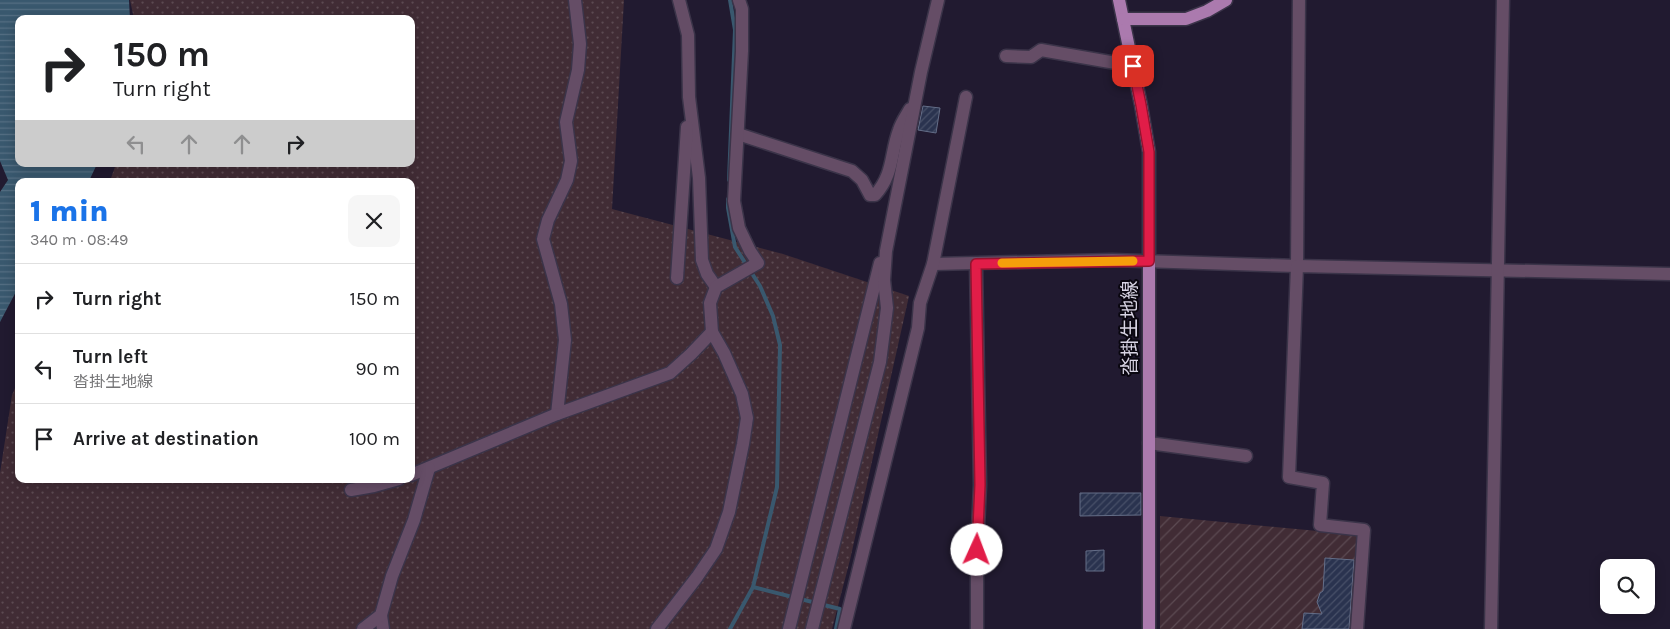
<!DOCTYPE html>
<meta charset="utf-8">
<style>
body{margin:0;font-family:Karla,"Noto Sans JP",sans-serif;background:#f6f6f6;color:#202124;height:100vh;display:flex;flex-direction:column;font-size:19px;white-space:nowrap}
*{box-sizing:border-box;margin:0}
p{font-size:16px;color:#757577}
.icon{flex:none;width:28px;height:28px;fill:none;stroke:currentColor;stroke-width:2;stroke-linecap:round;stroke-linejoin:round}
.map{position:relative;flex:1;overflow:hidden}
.details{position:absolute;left:15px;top:178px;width:400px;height:305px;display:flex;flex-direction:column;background:#fff;border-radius:10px;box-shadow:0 2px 12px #0003}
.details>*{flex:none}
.banner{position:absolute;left:15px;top:15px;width:400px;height:152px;border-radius:10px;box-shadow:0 2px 12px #0003;background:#fff;color:#202124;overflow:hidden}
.buttons{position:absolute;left:1600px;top:559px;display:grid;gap:10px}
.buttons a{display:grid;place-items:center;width:55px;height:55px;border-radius:10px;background:#fff;box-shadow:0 2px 12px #0003;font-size:25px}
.pin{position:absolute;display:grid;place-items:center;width:42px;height:42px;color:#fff;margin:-21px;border-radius:10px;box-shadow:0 2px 8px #0006}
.me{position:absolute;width:55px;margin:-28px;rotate:2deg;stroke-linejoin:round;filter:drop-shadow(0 0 4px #0008)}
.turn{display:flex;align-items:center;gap:18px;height:105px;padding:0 15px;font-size:22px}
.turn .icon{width:65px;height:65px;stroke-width:2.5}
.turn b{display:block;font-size:35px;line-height:42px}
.lanes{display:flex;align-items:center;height:48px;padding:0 15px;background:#0003;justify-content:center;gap:25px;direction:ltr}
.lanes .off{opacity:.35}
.round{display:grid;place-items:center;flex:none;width:52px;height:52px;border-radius:10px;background:#f6f6f6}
.headline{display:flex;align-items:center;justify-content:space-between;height:85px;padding:0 15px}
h1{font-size:30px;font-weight:800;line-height:38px;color:#1a73e8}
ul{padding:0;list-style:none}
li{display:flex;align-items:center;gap:15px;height:70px;padding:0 15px;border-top:1px solid #e0e0e0}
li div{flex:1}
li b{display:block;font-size:19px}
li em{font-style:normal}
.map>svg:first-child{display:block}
</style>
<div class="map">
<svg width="1670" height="629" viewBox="0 0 1670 629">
<defs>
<pattern id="grass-dots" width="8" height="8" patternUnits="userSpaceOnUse" patternTransform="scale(1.25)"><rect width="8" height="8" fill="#412c35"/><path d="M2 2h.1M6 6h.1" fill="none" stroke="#5c4a52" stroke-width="1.8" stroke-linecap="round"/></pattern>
<pattern id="garden-furrows" width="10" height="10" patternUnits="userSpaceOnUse" patternTransform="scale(1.25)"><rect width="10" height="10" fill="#412c35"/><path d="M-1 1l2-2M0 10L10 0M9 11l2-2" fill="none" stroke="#5c4a52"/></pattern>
<pattern id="water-rules" width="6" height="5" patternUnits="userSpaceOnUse" patternTransform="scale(1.25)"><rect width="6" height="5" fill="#39586e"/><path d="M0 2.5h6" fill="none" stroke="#556f83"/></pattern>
<pattern id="building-hatch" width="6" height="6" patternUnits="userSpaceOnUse" patternTransform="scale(1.25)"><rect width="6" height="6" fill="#2a334f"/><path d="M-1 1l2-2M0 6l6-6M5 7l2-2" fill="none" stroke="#485068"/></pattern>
</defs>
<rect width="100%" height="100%" fill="#211a30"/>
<polygon fill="url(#grass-dots)" points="130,0 624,0 612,209 783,254 909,296 850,560 832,629 0,629 0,473 12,395 19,379 19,479 411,479 411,181 110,181 116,164 411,164 411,19 134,19"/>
<polygon fill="url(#garden-furrows)" points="1160,516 1360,535 1353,629 1160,629"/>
<polygon fill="url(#water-rules)" points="0,0 129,0 130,19 19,19 19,164 97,164 89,181 19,181 19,286 0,322 0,192 8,180 0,161"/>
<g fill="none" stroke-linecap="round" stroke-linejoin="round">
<g stroke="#39586e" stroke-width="4">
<polyline points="729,180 735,30 730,0"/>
<polyline points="728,199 728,208 735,247 760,286 773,316 780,345 777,487 753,587 730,629"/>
<polyline points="753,587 840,609 836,629"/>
</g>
</g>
<g fill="url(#building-hatch)" stroke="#646e88">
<polygon points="923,106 940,108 936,133 918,130"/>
<polygon points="1080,493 1141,493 1141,515 1080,516"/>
<polygon points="1104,550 1104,571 1086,571 1086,551"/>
<polygon points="1325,558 1354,560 1349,629 1302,629 1304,613 1322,614 1317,602 1320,593 1323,591"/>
</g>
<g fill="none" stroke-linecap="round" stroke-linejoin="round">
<defs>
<g id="minor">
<polyline points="575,0 580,44 578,70 566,122 571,161 567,180 548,220 543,239 561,304 565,340 557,414 670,373 691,354 712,332"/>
<polyline points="679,0 688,35 689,97 699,178 702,260 707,274 716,287"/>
<polyline points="1006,56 1031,57 1041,50 1133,66"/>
<path d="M738,134L852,171L862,180L870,195H875C894,174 890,154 899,130C901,123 906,116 910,109"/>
<polyline points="933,264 1112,260 1297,266 1299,0"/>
<polyline points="976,264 980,485 977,550 977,629"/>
<polyline points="677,278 687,127"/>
<polyline points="1149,443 1246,456"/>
<polyline points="411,475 557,414"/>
<polyline points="351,490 374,486 399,479"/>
<polyline points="381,615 383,629"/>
<polyline points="363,629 381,615 392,576 414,520 429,468"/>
<polyline points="657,629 697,577 716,549 729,512 743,444 747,418 742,394 724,353 712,332 710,303 716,287 758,263 750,251 739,228 734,201 742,51 742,9 739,0"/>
<polyline points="789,629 880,263"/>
<polyline points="812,629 880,362 887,308 884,280 886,251 921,72 938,0"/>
<polyline points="844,629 918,328 920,303 933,264 966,97"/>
<polyline points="1357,629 1364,530 1320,525 1323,483 1289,477 1297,266 1670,274"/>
<polyline points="1491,629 1503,0"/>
</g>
<g id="major">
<polyline points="1119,0 1141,105 1149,152 1149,629"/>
<polyline points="1123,19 1186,19 1207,11 1226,0"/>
</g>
</defs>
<use href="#minor" stroke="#3b3449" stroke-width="15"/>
<use href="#major" stroke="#3b3449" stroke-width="15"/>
<use href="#minor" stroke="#654d66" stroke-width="12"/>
<use href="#major" stroke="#ab7aae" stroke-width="12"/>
</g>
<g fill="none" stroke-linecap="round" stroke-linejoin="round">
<defs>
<polyline id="route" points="977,550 980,485 976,264 1149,261 1149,152 1141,105 1133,66"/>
</defs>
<use href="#route" stroke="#92132f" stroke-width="12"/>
<use href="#route" stroke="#e11d48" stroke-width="9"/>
<polyline stroke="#f59e0b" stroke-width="9" points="1002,263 1133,261"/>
</g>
<g text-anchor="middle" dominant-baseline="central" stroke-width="4" stroke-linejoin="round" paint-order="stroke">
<g font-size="19" fill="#d9d5e5" stroke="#0a0710">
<text transform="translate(1130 328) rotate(-90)">沓掛生地線</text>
</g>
</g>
</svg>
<div class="buttons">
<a><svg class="icon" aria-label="search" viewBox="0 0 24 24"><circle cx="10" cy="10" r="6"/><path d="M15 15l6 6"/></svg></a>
</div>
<div class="pin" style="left:1133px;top:66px;background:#d93025"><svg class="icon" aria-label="arrive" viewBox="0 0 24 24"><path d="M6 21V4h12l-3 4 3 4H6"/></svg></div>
<svg class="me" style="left:977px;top:550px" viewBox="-20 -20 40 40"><circle r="19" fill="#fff"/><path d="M0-13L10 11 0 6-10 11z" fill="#e11d48"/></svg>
<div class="banner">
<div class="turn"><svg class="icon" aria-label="right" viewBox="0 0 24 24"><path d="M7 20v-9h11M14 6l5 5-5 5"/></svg><div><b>150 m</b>Turn right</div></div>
<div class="lanes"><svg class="icon off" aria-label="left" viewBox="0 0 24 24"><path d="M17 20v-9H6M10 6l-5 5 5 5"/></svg><svg class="icon off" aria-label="ahead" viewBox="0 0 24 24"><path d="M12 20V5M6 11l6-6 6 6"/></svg><svg class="icon off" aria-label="ahead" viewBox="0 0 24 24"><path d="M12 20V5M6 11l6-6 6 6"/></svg><svg class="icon" aria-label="right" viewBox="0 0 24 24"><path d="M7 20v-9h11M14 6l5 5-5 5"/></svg></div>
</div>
<section class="details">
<div class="headline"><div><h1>1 min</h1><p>340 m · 08:49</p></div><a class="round"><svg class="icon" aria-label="close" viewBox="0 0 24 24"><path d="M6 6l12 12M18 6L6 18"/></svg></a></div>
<ul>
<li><svg class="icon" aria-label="right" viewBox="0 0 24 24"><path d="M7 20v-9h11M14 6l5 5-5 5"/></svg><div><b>Turn right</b></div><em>150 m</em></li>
<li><svg class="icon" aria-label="left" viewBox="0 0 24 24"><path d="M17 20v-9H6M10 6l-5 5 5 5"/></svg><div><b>Turn left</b><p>沓掛生地線</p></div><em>90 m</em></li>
<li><svg class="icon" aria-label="arrive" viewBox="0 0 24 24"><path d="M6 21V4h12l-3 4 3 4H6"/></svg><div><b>Arrive at destination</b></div><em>100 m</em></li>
</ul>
</section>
</div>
